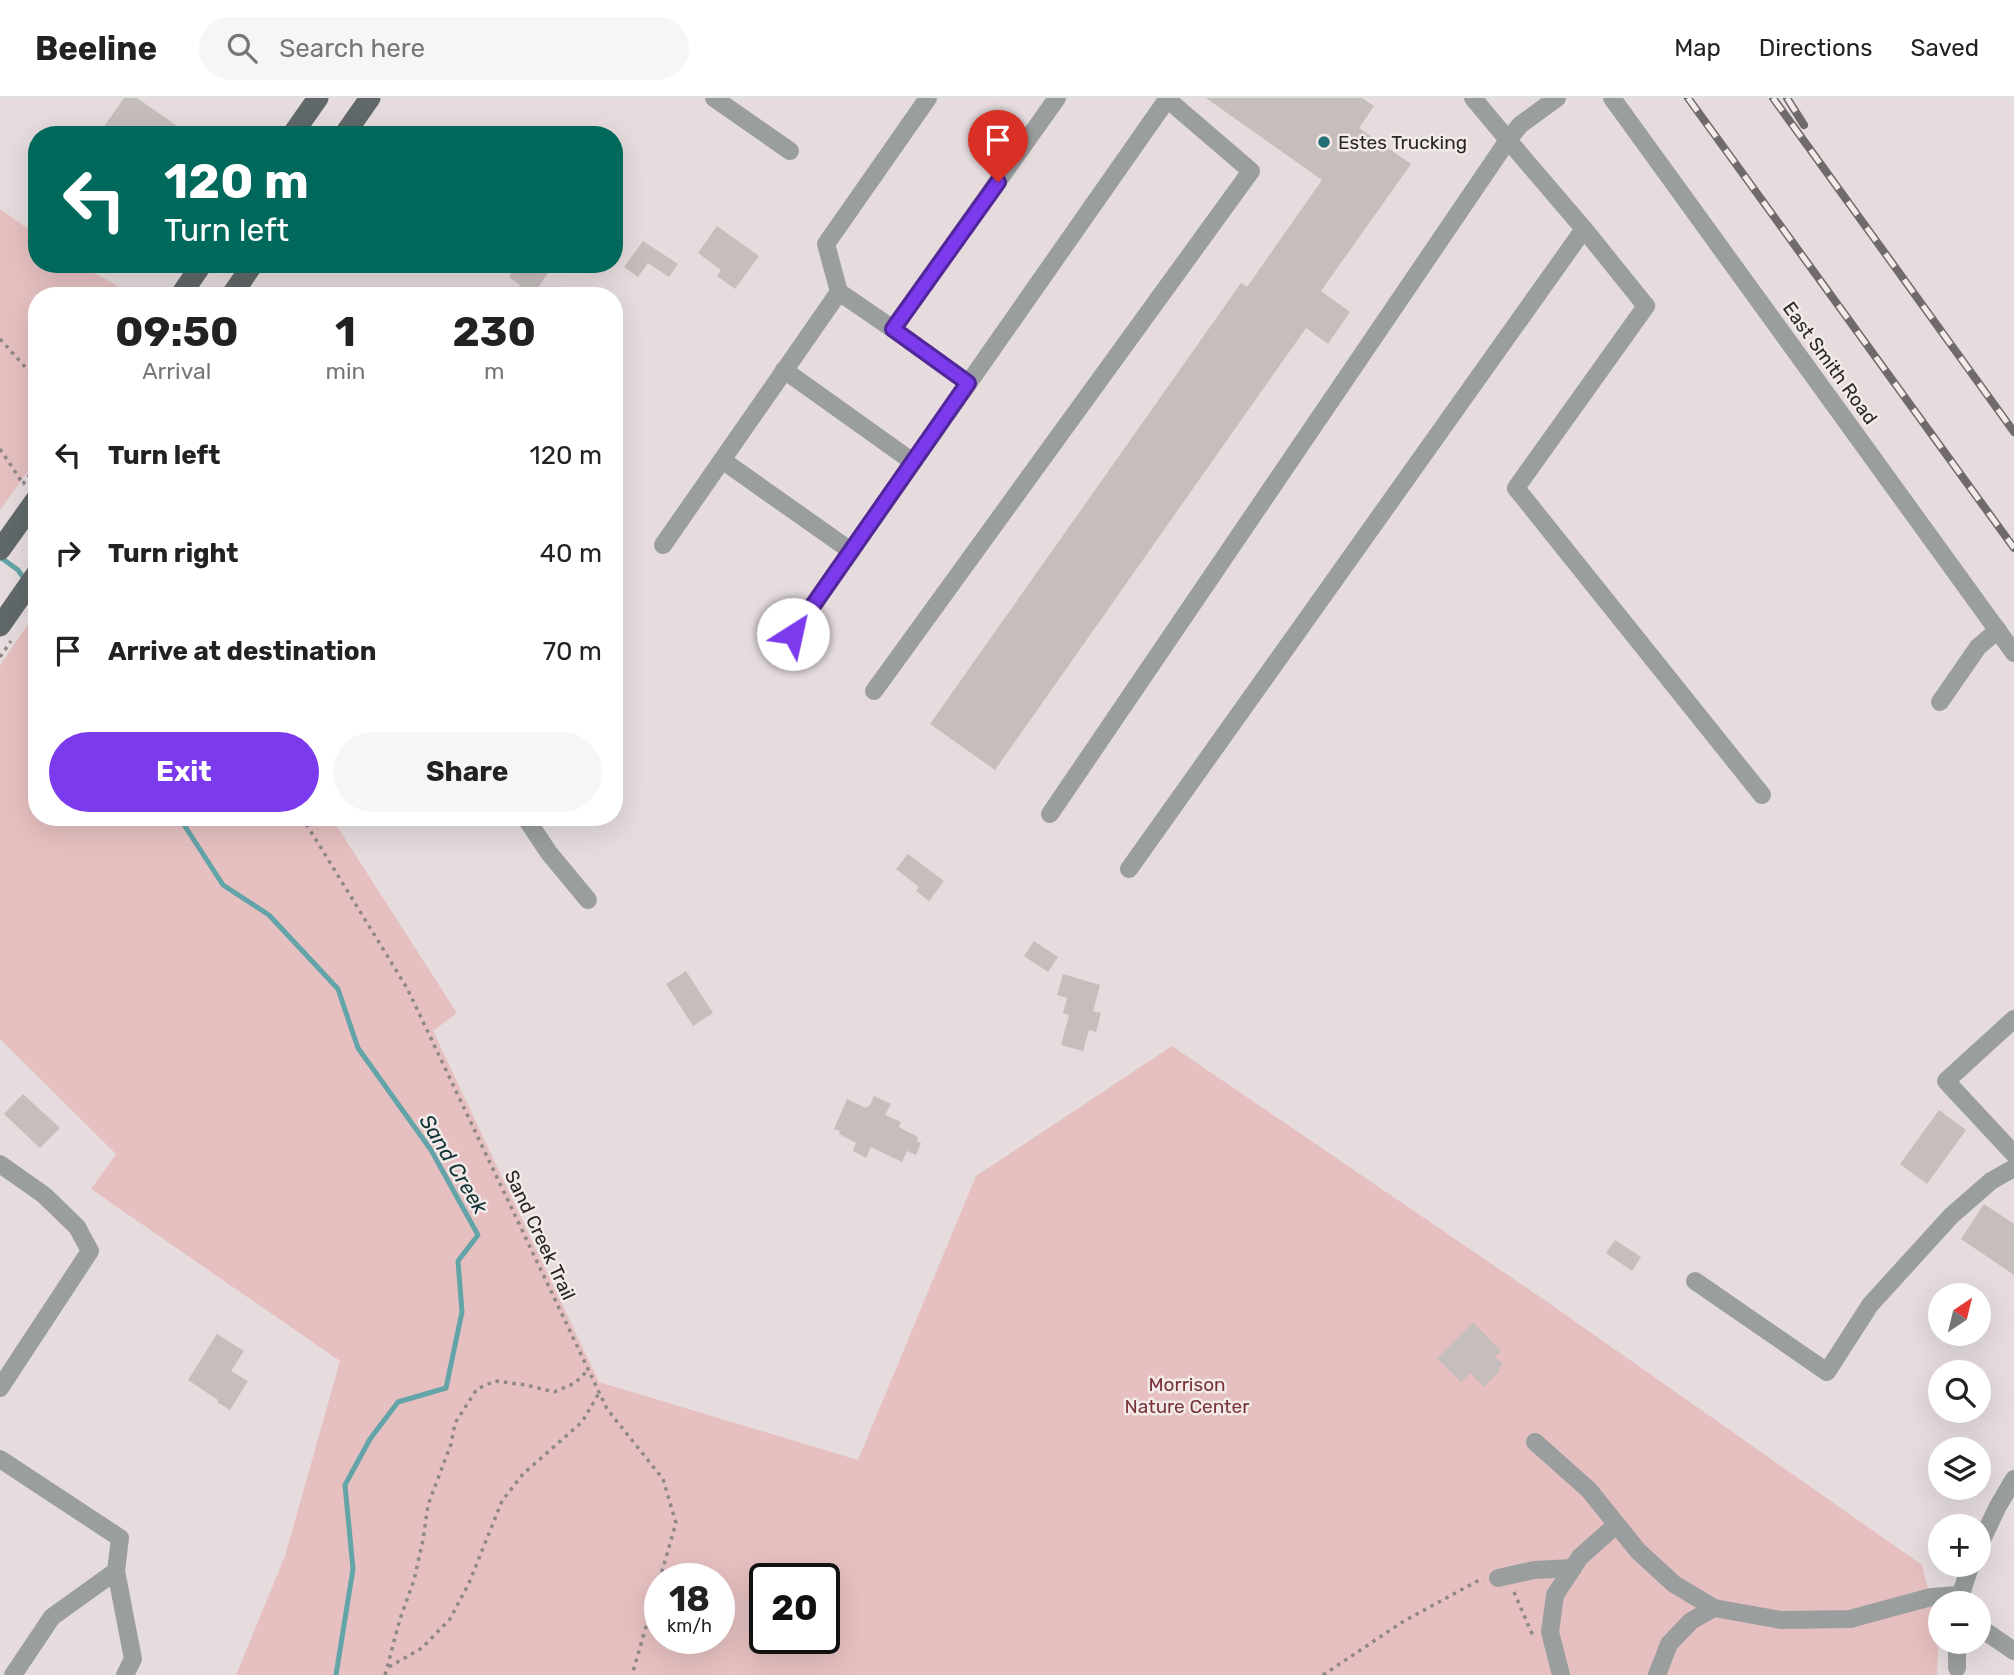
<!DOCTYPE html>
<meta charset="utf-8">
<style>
body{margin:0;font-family:Rubik,sans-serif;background:#f6f6f6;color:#222;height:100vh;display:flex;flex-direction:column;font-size:26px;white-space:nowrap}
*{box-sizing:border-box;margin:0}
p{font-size:23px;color:#767676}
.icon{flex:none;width:38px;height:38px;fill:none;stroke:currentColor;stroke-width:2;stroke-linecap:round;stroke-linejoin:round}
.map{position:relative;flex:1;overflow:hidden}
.drawer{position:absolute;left:28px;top:189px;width:595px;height:539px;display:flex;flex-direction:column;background:#fff;border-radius:28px;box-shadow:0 7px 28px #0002}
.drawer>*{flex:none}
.top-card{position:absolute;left:28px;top:28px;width:595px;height:147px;border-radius:28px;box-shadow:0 7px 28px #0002;background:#00695c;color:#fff;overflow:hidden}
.needle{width:46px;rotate:35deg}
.tools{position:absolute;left:1928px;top:1185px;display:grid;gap:14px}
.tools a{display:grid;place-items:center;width:63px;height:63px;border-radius:50%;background:#fff;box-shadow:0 7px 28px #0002;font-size:35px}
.speed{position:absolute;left:644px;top:1465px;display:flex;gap:14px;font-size:35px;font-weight:700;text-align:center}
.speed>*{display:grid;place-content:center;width:91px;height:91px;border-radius:50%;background:#fff;box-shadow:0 7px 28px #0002;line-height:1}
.speed small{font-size:18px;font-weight:400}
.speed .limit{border:4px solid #111;border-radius:10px;background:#fff;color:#111}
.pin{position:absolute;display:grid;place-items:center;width:60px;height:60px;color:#fff;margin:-72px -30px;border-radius:50% 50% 50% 0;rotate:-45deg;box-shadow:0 0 7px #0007}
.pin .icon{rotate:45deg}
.me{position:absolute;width:77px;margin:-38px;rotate:35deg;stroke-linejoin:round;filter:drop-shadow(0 0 5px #0008)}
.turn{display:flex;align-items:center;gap:24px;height:147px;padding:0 21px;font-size:32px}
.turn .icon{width:91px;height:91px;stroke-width:2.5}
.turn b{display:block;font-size:49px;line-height:60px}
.eta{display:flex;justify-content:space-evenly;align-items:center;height:119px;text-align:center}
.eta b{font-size:42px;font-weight:700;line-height:49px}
.cta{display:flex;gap:14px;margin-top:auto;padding:14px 21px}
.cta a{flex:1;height:80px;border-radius:42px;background:#7c3aed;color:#fff;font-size:28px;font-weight:700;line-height:80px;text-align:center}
.cta a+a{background:#f6f6f6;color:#222}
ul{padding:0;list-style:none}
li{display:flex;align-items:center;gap:21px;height:98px;padding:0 21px}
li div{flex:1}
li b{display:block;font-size:26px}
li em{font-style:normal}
header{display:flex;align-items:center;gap:42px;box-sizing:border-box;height:98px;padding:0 35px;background:#fff;border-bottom:2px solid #e0e0e0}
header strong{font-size:33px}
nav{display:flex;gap:38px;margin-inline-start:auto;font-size:24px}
.search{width:490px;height:63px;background:#f6f6f6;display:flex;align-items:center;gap:18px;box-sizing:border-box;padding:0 24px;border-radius:38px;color:#767676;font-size:26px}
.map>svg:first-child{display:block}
</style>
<header>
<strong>Beeline</strong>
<div class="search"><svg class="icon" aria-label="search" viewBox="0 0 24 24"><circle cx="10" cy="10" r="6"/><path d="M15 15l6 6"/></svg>Search here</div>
<nav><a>Map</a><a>Directions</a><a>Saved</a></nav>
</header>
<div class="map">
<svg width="2014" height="1577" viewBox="0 0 2014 1577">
<rect width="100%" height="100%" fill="#e6dcdd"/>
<g fill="#e6c0c1" fill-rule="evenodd">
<polygon points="0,111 37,137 37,166 78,166 114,186 129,198 37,198 37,360 0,412"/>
<path d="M37,513V719H331L457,915L433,933L599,1284L858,1362L976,1078L1172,948L1543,1201L1922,1467L1939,1535L1937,1577H236L285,1458L340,1263L91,1091L116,1056L0,941V567ZM660,1480H719V1540H660ZM765,1480H824V1540H765Z"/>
</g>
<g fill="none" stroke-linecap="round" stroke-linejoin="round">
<g stroke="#63a4a8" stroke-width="5">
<polyline points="0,459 18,472 26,483"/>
<polyline points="179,719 223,787 269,817 338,891 358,950 431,1052 478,1137 458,1163 462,1214 446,1290 398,1304 370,1341 345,1387 353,1471 336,1577"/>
</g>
</g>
<g fill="#c6bdbd">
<polygon points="124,0 137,0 190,37 98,37"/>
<polygon points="1206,0 1362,0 1374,8 1359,30 1411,66 1321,193 1350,214 1328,246 1306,230 995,672 930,626 1241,185 1247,189 1322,82"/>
<polygon points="717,128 759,158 735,191 717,178 721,172 698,155"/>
<polygon points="643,143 678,166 669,179 648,165 638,179 624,169"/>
<polygon points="518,166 554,166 532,198 527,198 517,191 520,187 509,179"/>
<polygon points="908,756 944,783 929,803 916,793 919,789 896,771"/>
<polygon points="1034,843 1058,859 1048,874 1024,858"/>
<polygon points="686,873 713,915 693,928 666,886"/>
<polygon points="1063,876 1100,887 1093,913 1101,915 1096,934 1089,932 1083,953 1061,947 1069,917 1063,915 1067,900 1057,897"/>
<polygon points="23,996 60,1030 40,1050 4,1016"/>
<polygon points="874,998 891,1006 885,1017 901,1024 899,1029 918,1039 917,1043 921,1045 916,1057 907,1053 902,1064 871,1049 866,1060 853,1053 856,1045 839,1036 840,1033 834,1031 847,1001 866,1010 867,1008 869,1009"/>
<polygon points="1939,1012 1966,1032 1927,1086 1900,1066"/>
<polygon points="1984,1106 2014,1126 2014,1177 1961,1141"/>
<polygon points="1615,1142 1641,1159 1632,1173 1606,1155"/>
<polygon points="1473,1224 1501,1253 1495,1259 1503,1266 1498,1271 1500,1273 1484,1289 1470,1275 1461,1284 1437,1260"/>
<polygon points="217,1236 244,1253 231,1273 248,1283 230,1312 217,1304 218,1302 188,1282"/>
</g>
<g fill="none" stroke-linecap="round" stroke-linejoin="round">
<g stroke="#8f8888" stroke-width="3.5" stroke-dasharray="3.5 5" stroke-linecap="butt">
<polyline points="0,241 37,282"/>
<polyline points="0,351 24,387"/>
<polyline points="0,559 11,543"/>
<polyline points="302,719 407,890 607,1311 663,1381 676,1425 632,1577"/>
<polyline points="1514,1494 1533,1538"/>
<polyline points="389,1569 422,1550 450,1521 469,1485 502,1403 523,1376 582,1324 599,1295"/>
<polyline points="385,1577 400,1521 414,1482 423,1442 428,1407 451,1346 455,1325 477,1291 495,1283 526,1287 554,1294 575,1285 588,1272"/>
<polyline points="1323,1577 1404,1523 1483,1480"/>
</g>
<g stroke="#9a9e9e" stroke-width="18">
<polyline points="714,0 790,53"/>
<polyline points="1473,0 1508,42 1520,27 1557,0"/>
<polyline points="1612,0 2014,555"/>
<polyline points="893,231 839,194 826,146 928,0"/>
<polyline points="784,272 913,364"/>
<polyline points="968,285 893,231 1057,0"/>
<polyline points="722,362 851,453"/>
<polyline points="663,447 839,194"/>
<polyline points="793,536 1168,0"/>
<polyline points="874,593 1251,73 1167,1"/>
<polyline points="1940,604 1978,549 1998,532"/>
<polyline points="1050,716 1508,42 1584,131 1646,208 1516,390 1762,697"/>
<polyline points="525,719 549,755 588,802"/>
<polyline points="1129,771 1584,131"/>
<polyline points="2014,921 1946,983 2014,1056"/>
<polyline points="0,1066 44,1097 77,1129 90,1153 0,1290"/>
<polyline points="1695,1183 1827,1274 1870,1207 1951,1118 1991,1083 2014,1070"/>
<polyline points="1535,1344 1589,1392 1638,1453 1674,1486 1714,1510 1781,1522 1850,1521 1931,1499 1959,1497"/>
<polyline points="0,1361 120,1440 116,1473 52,1519 13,1577"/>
<polyline points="1979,1448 1998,1408 2014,1381"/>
<polyline points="116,1473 133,1561 125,1577"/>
<polyline points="1498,1480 1534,1472 1573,1470"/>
<polyline points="1958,1505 1971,1466"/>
<polyline points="1979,1529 2014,1553"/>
<polyline points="1957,1544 1957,1570"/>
<polyline points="1561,1577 1550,1534 1555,1497 1580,1459 1616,1427"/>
<polyline points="1657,1577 1669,1546 1691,1523 1714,1510"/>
</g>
<g stroke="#616869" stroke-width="21">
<polyline points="292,37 318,0"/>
<polyline points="344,37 370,0"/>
<polyline points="180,198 202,166"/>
<polyline points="231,198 253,166"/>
<polyline points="0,528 37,475"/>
</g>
<defs>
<g id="rail">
<polyline points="1688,0 2014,450"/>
<polyline points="1773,0 2014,334"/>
<polyline points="1787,0 1804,27"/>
</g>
</defs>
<use href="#rail" stroke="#706a6a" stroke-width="8"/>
<use href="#rail" stroke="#f3eaea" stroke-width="5" stroke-dasharray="16" stroke-linecap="butt"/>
<polyline stroke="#8f8888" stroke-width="3.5" stroke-dasharray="3.5 5" stroke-linecap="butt" points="23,386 37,366"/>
<polyline stroke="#616869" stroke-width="21" points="0,452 37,400"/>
</g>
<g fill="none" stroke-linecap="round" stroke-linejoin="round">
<defs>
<polyline id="route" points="793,536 968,285 893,231 998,84"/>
</defs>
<use href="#route" stroke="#51269a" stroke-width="18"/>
<use href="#route" stroke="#7c3aed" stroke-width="12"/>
</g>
<circle fill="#246f74" stroke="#f3eaea" stroke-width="2.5" cx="1324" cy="44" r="7"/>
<g text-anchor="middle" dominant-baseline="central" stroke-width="5" stroke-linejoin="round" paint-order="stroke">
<g font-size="19" fill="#2a2626" stroke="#f3eaea" text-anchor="start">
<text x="1338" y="44">Estes Trucking</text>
</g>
<g font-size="19" fill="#2a2626" stroke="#f3eaea">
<text transform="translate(1830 265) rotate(54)">East Smith Road</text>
<text transform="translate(540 1137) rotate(65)">Sand Creek Trail</text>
</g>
<g font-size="19" fill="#79343a" stroke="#f3eaea">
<text x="1187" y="1286">Morrison<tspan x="1187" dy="22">Nature Center</tspan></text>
</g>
<g font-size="21" font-style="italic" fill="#123335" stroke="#f3eaea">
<text transform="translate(454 1066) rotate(59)">Sand Creek</text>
</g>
</g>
</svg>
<div class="tools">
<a><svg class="needle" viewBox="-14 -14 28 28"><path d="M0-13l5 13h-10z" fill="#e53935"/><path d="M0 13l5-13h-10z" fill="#767676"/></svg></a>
<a><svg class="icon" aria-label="search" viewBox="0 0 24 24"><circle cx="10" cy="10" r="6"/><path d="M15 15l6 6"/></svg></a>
<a><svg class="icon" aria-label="layers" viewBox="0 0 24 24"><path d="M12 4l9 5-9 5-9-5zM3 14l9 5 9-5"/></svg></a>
<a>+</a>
<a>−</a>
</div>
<div class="speed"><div>18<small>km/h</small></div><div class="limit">20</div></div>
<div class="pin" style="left:998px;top:84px;background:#d93025"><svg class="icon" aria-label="arrive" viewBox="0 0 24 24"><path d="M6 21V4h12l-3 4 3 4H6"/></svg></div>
<svg class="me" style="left:793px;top:536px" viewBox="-20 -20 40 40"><circle r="19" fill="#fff"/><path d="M0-13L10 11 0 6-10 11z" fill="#7c3aed"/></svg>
<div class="top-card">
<div class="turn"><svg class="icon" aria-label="left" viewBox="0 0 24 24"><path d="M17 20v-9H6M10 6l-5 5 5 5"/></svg><div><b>120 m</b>Turn left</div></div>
</div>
<section class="drawer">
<div class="eta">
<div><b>09:50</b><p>Arrival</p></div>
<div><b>1</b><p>min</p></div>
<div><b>230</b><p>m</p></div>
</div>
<ul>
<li><svg class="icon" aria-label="left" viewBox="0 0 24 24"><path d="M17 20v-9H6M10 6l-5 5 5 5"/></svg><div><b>Turn left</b></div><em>120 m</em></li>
<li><svg class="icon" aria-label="right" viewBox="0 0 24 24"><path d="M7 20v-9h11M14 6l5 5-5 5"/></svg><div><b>Turn right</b></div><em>40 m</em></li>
<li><svg class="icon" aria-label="arrive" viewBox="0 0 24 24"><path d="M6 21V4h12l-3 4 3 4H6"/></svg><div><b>Arrive at destination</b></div><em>70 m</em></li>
</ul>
<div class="cta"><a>Exit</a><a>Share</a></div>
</section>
</div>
